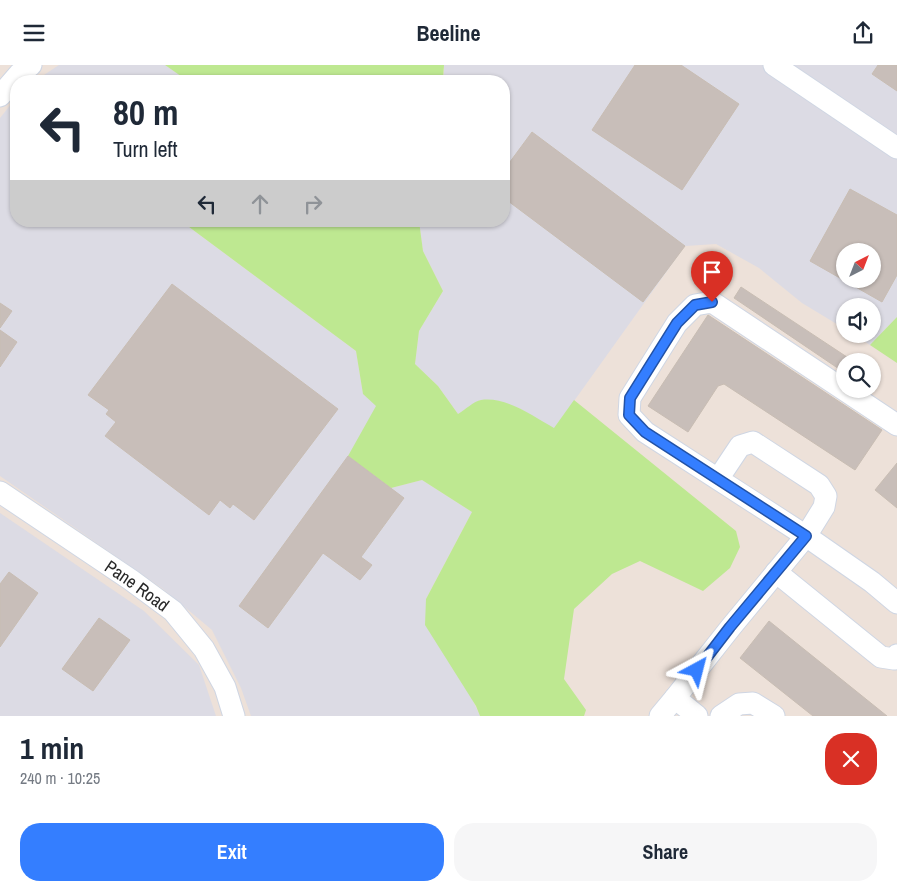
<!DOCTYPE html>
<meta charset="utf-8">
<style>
body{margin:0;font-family:"Archivo Narrow",sans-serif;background:#f6f6f7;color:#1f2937;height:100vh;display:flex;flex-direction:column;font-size:19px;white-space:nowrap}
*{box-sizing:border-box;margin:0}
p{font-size:16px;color:#747a83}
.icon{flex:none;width:28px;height:28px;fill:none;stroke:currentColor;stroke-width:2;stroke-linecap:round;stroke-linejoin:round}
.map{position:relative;height:651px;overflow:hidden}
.side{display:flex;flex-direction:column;background:#fff;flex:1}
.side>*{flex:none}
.banner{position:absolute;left:10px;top:10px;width:500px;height:152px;border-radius:20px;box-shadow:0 1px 4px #0004;background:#fff;color:#1f2937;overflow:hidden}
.needle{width:32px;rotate:42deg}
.controls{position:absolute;left:836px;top:178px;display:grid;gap:10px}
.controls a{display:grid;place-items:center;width:45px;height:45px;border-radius:50%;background:#fff;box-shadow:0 1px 4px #0004;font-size:25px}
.pin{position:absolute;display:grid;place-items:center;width:42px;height:42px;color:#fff;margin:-51px -21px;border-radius:50% 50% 50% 0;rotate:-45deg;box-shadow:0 0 5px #0007}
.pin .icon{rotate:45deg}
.me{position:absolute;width:55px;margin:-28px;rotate:38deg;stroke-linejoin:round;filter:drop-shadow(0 0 4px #0008)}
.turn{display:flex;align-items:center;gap:18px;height:105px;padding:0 20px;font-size:22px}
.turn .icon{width:65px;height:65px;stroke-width:2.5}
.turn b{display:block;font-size:35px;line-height:42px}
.lanes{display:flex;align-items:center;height:48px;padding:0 20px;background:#0003;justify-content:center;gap:25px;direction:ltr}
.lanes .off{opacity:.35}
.round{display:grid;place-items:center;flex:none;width:52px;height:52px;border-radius:20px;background:#f6f6f7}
.headline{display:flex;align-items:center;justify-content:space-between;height:85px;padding:0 20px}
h1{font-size:30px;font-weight:700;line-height:38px}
.button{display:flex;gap:10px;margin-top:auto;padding:10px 20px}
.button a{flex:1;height:58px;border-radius:20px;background:#347eff;color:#fff;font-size:20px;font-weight:700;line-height:58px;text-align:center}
.button a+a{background:#f6f6f7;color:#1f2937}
header{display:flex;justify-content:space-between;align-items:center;height:65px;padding:0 20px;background:#fff;font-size:22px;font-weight:700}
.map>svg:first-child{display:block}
</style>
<header><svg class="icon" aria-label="menu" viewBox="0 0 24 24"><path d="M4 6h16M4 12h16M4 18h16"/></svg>Beeline<svg class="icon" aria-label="share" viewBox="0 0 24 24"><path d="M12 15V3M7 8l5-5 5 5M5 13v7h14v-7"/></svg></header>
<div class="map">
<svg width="897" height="651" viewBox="0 0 897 651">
<rect width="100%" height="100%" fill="#ede1d9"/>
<g fill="#dcdbe4" fill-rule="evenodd">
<polygon points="59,0 165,0 188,16 35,16"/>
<path d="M444,0H897V252L870,280L853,269H872V241H845V264L802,238L759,203L716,179L685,181L554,364L519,343L480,335L458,349L438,321L415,299L419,266L443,226L423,186L419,156H504V16H441L444,10ZM845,186H872V214H845Z"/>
<polygon points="16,33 16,156 181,156 356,286 363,329 377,341 391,423 422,415 472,447 426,534 480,651 251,651 241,623 212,565 162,523 0,411 0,53"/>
<polygon points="0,448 144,546 199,600 216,651 0,651"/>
</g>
<g fill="#bee891">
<polygon points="165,0 444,0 443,14 441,16 188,16"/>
<path d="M181,156H419L423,186L443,226L419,266L415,299L438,321L458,349C465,345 474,336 481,335C506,331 534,352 554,363L574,335L736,466L740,482L730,503L703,526L640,496L612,509L574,544L564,614L586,645L584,651H480L476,641L425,560L426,534L472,447L422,415L391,423L348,391L376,341L363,329L356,286Z"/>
<polygon points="897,252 897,298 870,280"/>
</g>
<g fill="#c8beb9" stroke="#c8bdb3" fill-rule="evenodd">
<polygon points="635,0 681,0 739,39 682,125 592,65"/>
<polygon points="878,0 897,0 897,26 872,9"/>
<polygon points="532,67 685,181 643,237 504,133 504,105"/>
<path d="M850,124L897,150V210L882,237L810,196ZM845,186H872V214H845Z"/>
<polygon points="172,219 338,344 254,455 233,439 230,443 220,435 209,450 105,371 116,357 106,349 109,345 88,330"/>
<polygon points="741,222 853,296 845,296 845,308 734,233"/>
<polygon points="0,238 12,246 0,263"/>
<polygon points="708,250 882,365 855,405 724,319 718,321 688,367 648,341"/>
<polygon points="0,265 17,277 0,302"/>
<polygon points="348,391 404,433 361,492 372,500 360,515 323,488 268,563 239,541"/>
<polygon points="897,398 897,443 875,425"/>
<polygon points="9,507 38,528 0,582 0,519"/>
<polygon points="99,553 130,575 93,626 62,604"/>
<polygon points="769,556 887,651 813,651 740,593"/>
</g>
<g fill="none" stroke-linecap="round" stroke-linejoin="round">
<defs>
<g id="minor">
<polyline points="774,0 897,83"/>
<polyline points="0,31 19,9 31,0"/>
<polyline points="718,414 740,381 753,377 819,420 826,431 824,442 806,471 645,367 629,350 630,333 677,258 695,240 712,237 897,360"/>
<path id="s1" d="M0,427L131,515L173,546L204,584L225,622L234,651"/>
<polyline points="776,507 881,592 894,594 897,590"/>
<polyline points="675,633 731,562 806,471 872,517 897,538"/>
<polyline points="660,651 675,633 697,651"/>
<polyline points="721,651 739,639 753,638 774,651"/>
</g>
</defs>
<use href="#minor" stroke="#cfd6e3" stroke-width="23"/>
<use href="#minor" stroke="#fff" stroke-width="21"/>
</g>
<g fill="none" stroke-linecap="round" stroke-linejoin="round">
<defs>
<polyline id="route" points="697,605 730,562 806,471 645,367 629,350 630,333 677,258 695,240 712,237"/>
</defs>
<use href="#route" stroke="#2252a6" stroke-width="12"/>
<use href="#route" stroke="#347eff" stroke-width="9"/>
</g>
<g text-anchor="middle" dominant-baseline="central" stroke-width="4.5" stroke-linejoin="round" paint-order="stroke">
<g font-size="18" fill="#292929" stroke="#fff">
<text stroke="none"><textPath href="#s1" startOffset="166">Pane Road</textPath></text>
</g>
</g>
</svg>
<div class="controls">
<a><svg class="needle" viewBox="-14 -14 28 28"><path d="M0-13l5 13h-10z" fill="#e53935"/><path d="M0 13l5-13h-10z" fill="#747a83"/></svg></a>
<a><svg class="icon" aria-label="sound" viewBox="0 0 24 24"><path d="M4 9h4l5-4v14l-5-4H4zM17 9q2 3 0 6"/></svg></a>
<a><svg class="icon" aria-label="search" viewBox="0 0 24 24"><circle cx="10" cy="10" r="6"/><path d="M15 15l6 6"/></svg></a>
</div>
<div class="pin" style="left:712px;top:237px;background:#d93025"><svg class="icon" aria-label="arrive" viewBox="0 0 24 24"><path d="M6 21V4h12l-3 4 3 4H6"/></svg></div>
<svg class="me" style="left:697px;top:605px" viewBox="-20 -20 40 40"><path d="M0-17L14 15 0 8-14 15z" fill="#347eff" stroke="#fff" stroke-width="4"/></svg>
<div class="banner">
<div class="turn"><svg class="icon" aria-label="left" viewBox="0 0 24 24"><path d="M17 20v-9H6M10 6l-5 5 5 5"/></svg><div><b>80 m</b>Turn left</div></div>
<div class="lanes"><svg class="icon" aria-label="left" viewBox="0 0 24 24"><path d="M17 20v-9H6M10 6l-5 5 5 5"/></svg><svg class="icon off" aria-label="ahead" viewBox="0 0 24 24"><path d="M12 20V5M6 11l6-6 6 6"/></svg><svg class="icon off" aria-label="right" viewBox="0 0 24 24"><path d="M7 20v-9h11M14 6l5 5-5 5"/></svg></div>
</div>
</div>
<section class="side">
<div class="headline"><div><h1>1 min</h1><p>240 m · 10:25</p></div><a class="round" style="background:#d93025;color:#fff"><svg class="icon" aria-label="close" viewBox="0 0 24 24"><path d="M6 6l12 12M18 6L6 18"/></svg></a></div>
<div class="button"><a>Exit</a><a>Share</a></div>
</section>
